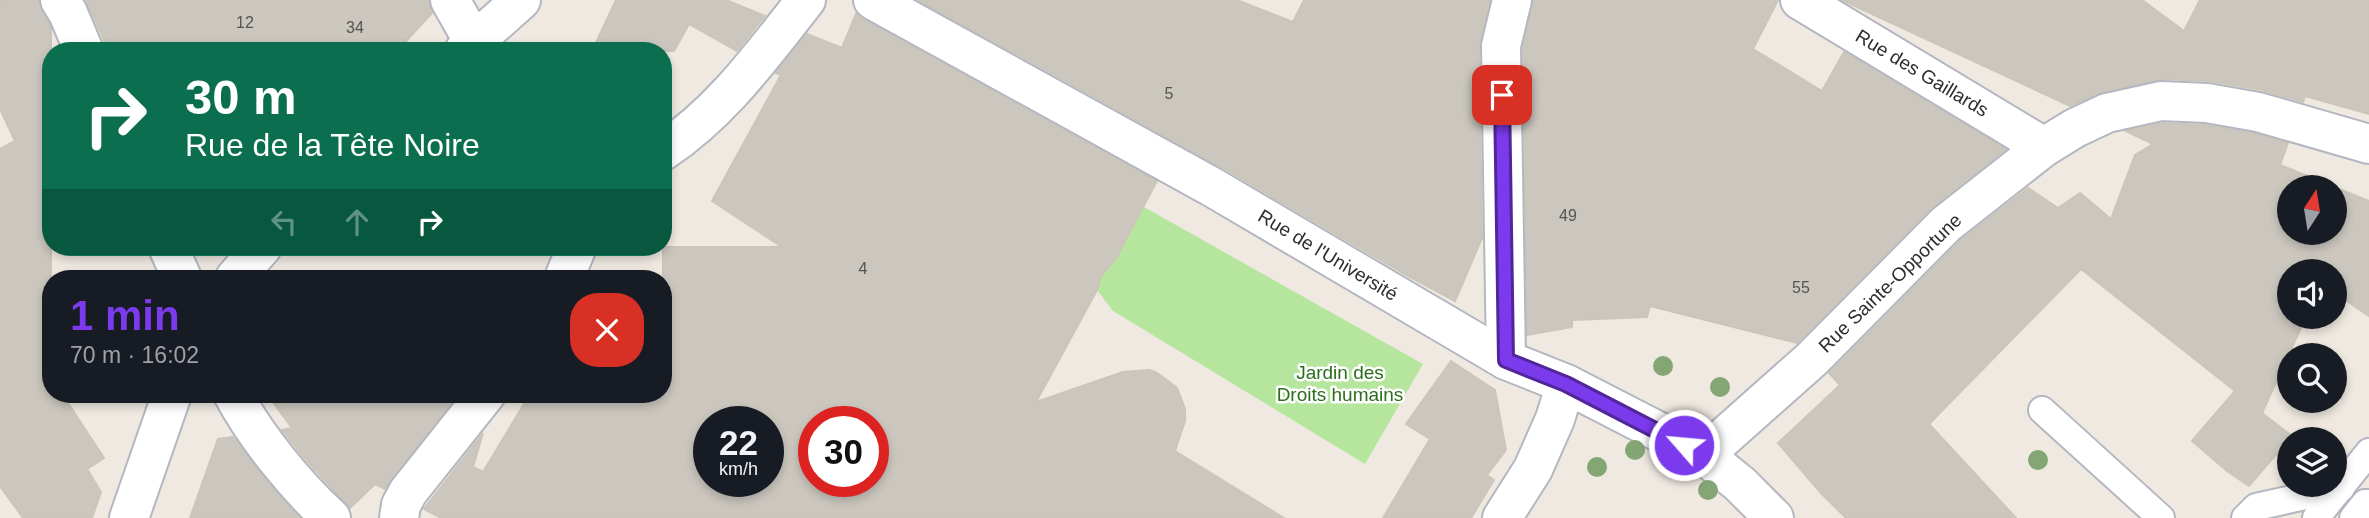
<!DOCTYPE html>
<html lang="fr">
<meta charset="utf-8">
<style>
body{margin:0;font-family:Arial,sans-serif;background:#242831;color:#f1f3f6;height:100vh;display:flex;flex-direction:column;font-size:26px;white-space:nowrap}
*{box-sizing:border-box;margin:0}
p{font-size:23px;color:#9ea1a6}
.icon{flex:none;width:38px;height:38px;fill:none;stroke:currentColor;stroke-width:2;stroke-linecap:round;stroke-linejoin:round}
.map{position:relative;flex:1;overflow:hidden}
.side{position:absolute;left:42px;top:270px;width:630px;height:133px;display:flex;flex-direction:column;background:#171b24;border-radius:28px;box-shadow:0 4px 10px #0003}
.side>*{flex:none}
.guide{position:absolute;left:42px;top:42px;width:630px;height:214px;border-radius:28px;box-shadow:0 4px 10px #0003;background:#0b6e4f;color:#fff;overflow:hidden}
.needle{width:46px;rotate:12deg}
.tools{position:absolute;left:2277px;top:175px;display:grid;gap:14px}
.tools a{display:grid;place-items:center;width:70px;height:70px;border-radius:50%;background:#171b24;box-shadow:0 4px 10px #0003;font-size:35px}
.speed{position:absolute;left:693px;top:406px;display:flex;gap:14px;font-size:35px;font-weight:700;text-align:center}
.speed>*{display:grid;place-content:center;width:91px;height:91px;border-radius:50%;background:#171b24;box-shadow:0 4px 10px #0003;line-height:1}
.speed small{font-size:18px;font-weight:400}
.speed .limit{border:10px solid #d22;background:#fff;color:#111}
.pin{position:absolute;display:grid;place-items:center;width:60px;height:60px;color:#fff;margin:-30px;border-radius:14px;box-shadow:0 4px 10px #0006}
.me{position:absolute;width:77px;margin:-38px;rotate:297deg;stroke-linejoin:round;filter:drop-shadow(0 0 5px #0008)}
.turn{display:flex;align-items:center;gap:24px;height:147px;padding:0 28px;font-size:32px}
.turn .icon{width:91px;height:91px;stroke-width:2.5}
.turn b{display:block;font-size:49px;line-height:60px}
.lanes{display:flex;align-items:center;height:66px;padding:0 28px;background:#0003;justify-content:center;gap:35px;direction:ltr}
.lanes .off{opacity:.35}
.round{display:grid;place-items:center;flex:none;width:74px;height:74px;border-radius:28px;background:#242831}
.head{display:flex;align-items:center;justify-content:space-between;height:119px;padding:0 28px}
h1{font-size:42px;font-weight:800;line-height:52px;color:#7c3aed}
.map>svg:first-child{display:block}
</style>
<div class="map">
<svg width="2369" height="518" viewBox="0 0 2369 518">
<rect width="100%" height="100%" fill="#efe9e1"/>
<polygon fill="#b6e59e" points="1144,207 1423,364 1365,464 1113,311 1097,290 1101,276 1116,258"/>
<g fill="#cbc7bf" stroke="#cbc5ba" stroke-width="2" fill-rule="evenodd">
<polygon points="0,0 38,0 51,28 51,394 62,394 104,458 87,469 101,492 92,518 23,518 0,486 0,149 15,141 0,109"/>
<polygon points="86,0 428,0 432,13 397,51 109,51"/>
<polygon points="616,0 726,0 765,16 737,51 689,24 674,51 592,51"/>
<polygon points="918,0 1237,0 1293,22 1304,0 1490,0 1479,46 1482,238 1455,301 1406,275 1223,168"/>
<polygon points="1533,0 1778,0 1753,49 1822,91 1844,52 2006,149 1930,209 1797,343 1650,306 1647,317 1572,320 1572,327 1527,335 1523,48"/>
<polygon points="1842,0 2142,0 2184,31 2200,0 2369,0 2369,114 2305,96 2303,102 2262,90 2211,81 2162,79 2102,92 2070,106"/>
<path d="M856,14L862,19L1157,181L1116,258L1101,276L1097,290L1036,402L1123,372L1149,370L1157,373L1177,388L1185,409V421L1175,451L1284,518H441L424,509L483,433L473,467L483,472L530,394H663V247H782L712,201L781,75L776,73L807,34L842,48ZM709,422H768V481H709ZM814,422H873V481H814Z"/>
<path d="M2163,123L2205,125L2253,133L2288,143L2280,165L2369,201V316L2334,292V271H2289V317H2306L2262,413L2292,436L2249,486L2227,471L2192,441L2235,391L2081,269L1929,424L2016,518H1846L1820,492L1778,443L1840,385L1829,373L1961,240L2028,188L2058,208L2080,193L2111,219L2135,155L2153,144L2126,131ZM2289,187H2334V233H2289Z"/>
<polygon points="1451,361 1495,390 1506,450 1487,475 1494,480 1471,518 1383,518 1430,439 1406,424"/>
<polygon points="267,394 458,394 385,489 375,484 350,508 307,461 282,430 292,428"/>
<polygon points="233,437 260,473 300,518 190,518 218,439"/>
</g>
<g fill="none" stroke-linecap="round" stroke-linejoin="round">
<defs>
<g id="service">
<polyline points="2042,410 2161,518"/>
<polyline points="2245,518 2256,507 2341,488"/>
<polyline points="2316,518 2369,452"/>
<polyline points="2353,518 2365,503 2369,503"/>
</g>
<g id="pedestrian">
<polyline points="564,278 577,247"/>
<path d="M233,394C256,437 295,485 331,518"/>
<polyline points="399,518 401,505 408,492 486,394"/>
<polyline points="1502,518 1533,469 1555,419 1566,384"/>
</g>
<g id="minor">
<polyline points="60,0 68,13 84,51"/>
<polyline points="450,0 479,51"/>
<polyline points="873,0 1212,187 1506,360 1566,384 1704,455 1740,484 1774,518"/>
<polyline points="1800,0 2044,147"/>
<polyline points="464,51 521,0"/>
<path d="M663,151C722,112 763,54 806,0"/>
<polyline points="168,247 182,278"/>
<polyline points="235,278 262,247"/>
<polyline points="1506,360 1501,46 1512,0"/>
<polyline points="1704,455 1812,359 1946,224 2044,147 2075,128 2107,113 2161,101 2207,103 2258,112 2369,144"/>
<polyline points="129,518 172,394"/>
</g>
</defs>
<use href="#service" stroke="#b4b7c1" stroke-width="30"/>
<use href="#pedestrian" stroke="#b4b7c1" stroke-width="42"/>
<use href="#minor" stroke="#b4b7c1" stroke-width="42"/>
<use href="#service" stroke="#fff" stroke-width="26"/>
<use href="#pedestrian" stroke="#fff" stroke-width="38"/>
<use href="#minor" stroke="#fff" stroke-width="38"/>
</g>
<g fill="#84a574">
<circle cx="1663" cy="366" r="10"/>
<circle cx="1720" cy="387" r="10"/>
<circle cx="1635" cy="450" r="10"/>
<circle cx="2038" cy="460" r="10"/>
<circle cx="1597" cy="467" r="10"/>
<circle cx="1673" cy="467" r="10"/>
<circle cx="1708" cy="490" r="10"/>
</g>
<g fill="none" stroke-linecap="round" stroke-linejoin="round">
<defs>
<polyline id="route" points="1502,95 1506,360 1566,384 1684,445"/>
</defs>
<use href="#route" stroke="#51269a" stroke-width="18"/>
<use href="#route" stroke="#7c3aed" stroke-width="12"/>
</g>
<g text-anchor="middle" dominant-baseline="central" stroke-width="5" stroke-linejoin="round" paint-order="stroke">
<g font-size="16" fill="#555452">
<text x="245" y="22">12</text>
<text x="355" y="27">34</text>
<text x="1169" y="93">5</text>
<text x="1568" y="215">49</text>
<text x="863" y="268">4</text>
<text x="1801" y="287">55</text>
</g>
<g font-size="19" fill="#2e2e2e" stroke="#fff">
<text transform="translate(1922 73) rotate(31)">Rue des Gaillards</text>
<text transform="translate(1328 255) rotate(31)">Rue de l'Université</text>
<text transform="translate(1890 283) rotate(-44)">Rue Sainte-Opportune</text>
</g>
<g font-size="19" fill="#2c6e1b" stroke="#fff">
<text x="1340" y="372">Jardin des<tspan x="1340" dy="22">Droits humains</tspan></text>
</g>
</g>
</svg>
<div class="tools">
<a><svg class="needle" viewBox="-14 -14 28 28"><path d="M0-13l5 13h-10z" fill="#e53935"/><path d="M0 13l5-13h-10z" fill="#9ea1a6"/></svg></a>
<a><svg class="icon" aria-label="sound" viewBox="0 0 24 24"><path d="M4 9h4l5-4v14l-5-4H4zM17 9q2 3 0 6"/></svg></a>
<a><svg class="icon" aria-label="search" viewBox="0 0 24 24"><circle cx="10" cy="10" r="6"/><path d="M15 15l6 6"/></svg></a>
<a><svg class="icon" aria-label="layers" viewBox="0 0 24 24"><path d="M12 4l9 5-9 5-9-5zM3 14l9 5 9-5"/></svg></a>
</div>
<div class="speed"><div>22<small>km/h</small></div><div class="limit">30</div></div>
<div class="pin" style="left:1502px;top:95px;background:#d93025"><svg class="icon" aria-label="arrive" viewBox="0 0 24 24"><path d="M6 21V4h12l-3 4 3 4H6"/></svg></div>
<svg class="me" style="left:1684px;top:445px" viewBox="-20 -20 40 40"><circle r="17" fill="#7c3aed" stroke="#fff" stroke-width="3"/><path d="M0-11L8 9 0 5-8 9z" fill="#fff"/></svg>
<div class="guide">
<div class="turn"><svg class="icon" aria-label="right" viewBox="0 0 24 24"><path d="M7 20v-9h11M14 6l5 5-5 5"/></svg><div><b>30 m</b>Rue de la Tête Noire</div></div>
<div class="lanes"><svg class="icon off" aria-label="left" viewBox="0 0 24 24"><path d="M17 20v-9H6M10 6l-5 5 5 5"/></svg><svg class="icon off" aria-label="ahead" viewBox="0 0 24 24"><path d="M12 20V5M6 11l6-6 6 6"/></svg><svg class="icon" aria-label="right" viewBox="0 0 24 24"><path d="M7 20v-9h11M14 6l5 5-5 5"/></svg></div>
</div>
<section class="side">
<div class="head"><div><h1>1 min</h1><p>70 m · 16:02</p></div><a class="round" style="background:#d93025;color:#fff"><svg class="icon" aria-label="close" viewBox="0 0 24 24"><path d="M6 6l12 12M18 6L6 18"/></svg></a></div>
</section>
</div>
